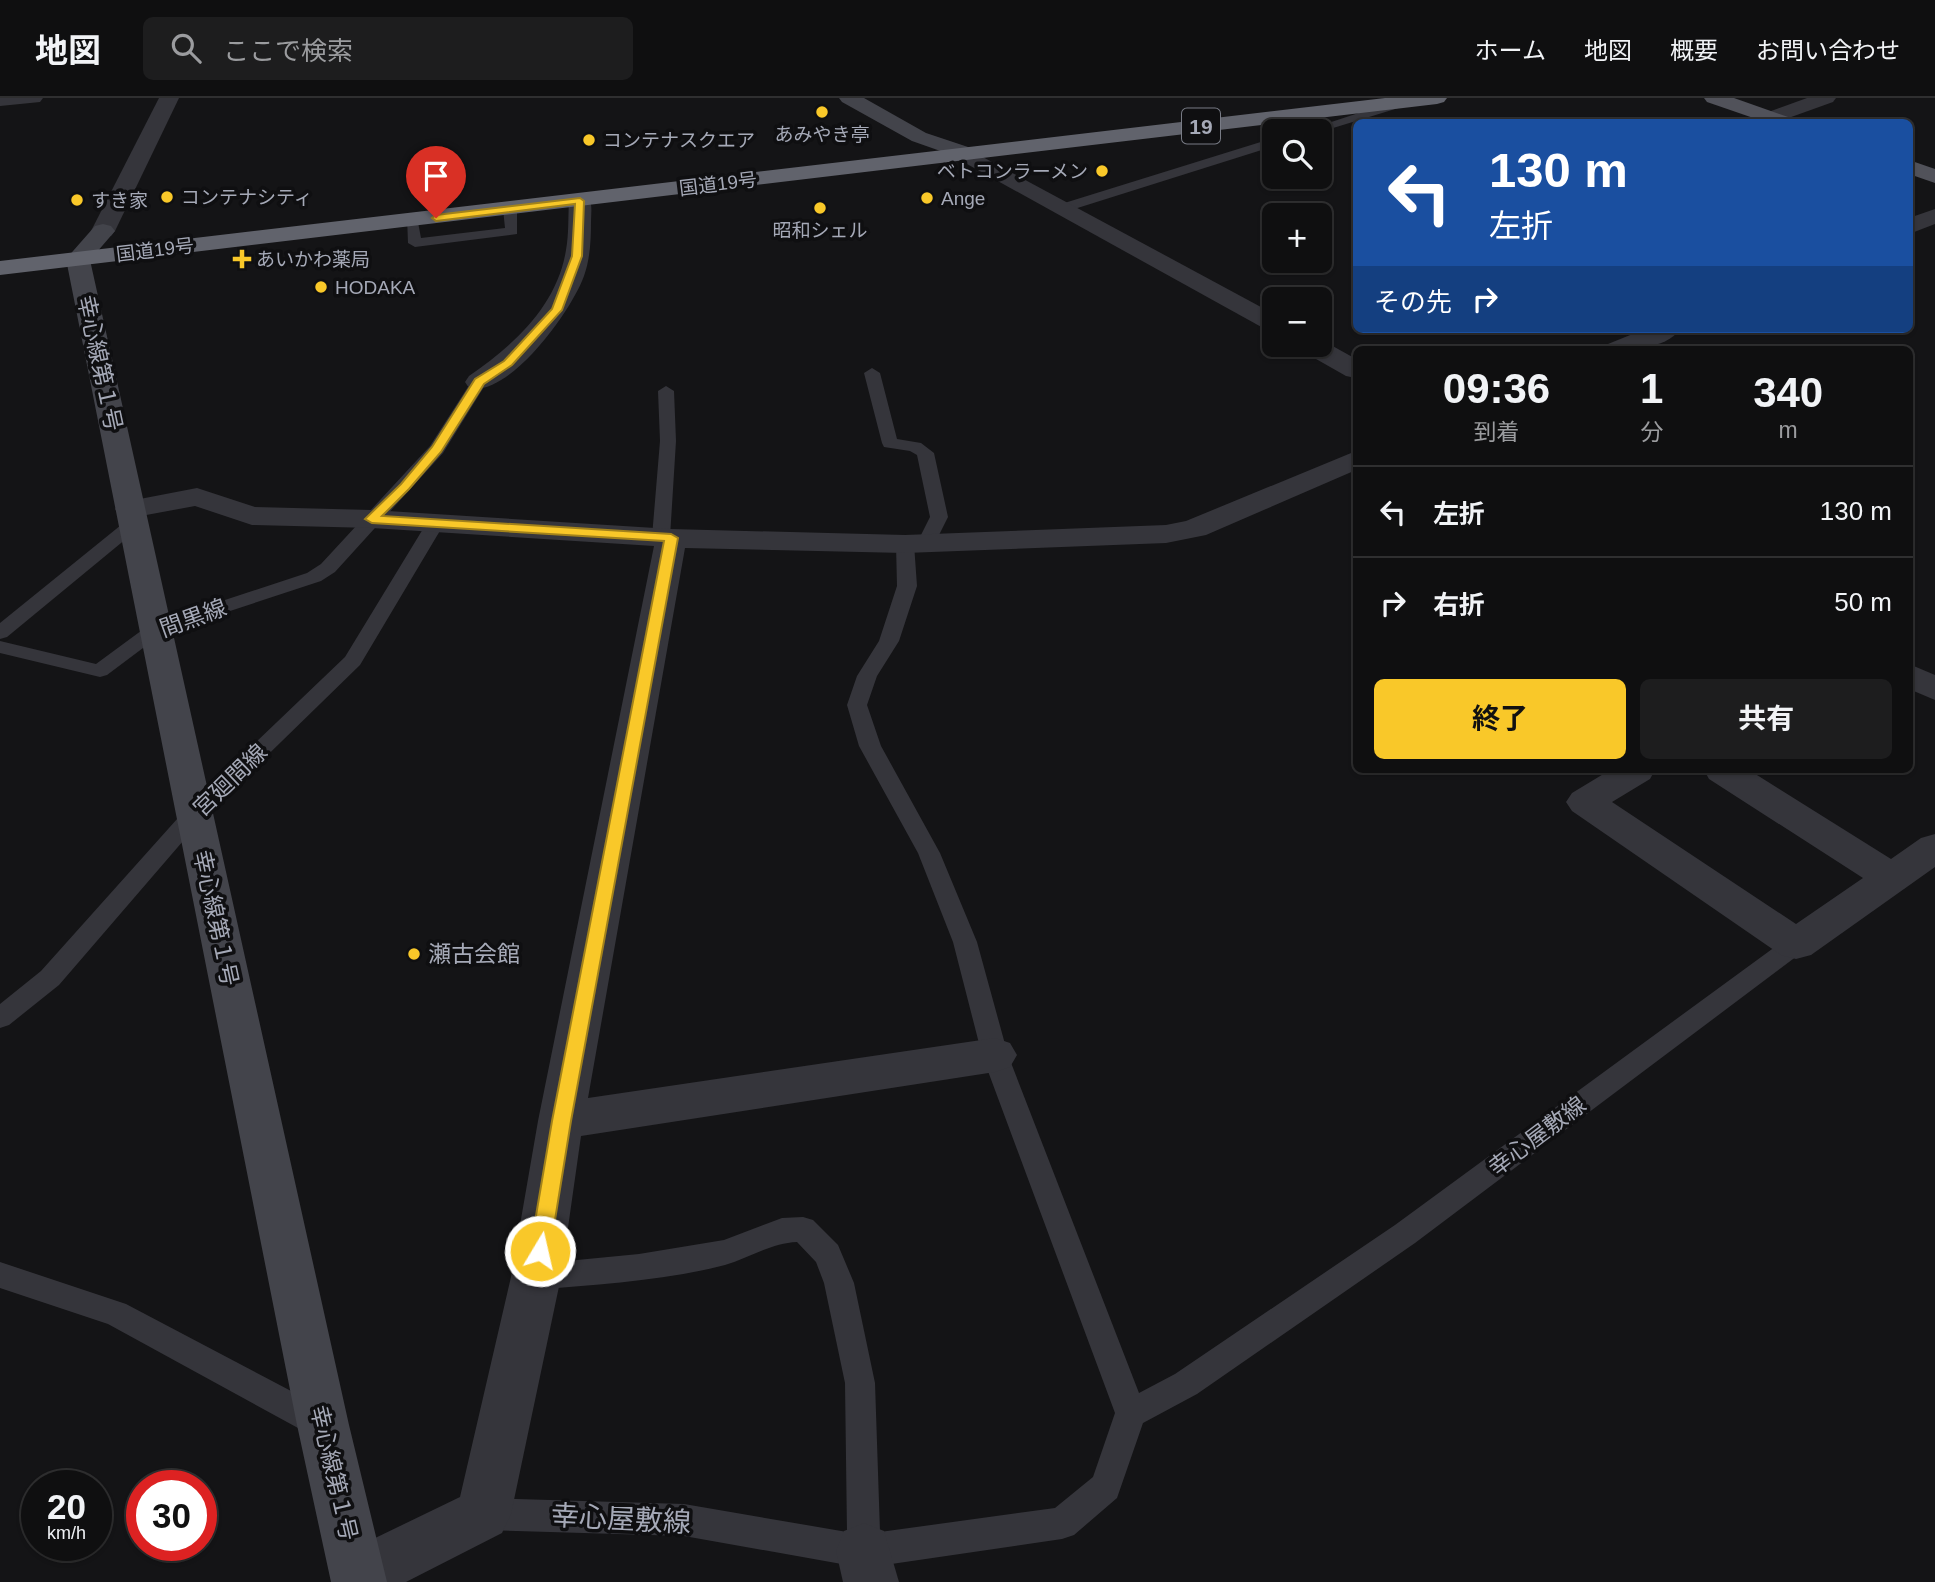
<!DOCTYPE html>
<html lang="ja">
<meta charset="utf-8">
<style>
body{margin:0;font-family:Arial,"Noto Sans JP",sans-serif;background:#1d1d1e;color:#f1f3f6;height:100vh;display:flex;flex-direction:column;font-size:26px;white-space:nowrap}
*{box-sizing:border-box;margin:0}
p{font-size:23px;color:#9b9c9f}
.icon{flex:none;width:38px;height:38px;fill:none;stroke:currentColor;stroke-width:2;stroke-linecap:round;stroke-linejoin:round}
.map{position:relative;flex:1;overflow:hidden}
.sheet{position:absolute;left:1353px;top:248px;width:560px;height:427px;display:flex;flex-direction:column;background:#0f0f10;border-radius:10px;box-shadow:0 2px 5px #0004,0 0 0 2px #2f2f30}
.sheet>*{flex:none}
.guide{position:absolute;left:1353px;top:21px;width:560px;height:214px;border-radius:10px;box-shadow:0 2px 5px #0004,0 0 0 2px #2f2f30;background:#1a4fa0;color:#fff;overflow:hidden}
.fabs{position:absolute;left:1262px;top:21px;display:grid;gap:14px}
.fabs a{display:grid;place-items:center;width:70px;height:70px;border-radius:10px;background:#0f0f10;box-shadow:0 2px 5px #0004,0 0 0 2px #2f2f30;font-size:35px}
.speed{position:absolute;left:21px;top:1372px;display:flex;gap:14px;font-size:35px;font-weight:700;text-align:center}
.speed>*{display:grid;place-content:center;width:91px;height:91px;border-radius:50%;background:#0f0f10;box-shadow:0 2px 5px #0004,0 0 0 2px #2f2f30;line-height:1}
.speed small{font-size:18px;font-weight:400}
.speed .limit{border:10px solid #d22;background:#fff;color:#111}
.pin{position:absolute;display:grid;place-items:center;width:60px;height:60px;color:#fff;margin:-72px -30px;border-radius:50% 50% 50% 0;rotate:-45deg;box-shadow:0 0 7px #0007}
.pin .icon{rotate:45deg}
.me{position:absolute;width:77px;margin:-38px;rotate:9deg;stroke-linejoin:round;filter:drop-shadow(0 0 5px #0008)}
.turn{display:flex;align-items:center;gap:24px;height:147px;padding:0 21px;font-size:32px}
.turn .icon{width:91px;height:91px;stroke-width:2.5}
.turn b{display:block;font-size:49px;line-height:60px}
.then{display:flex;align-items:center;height:66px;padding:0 21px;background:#0003;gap:14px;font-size:26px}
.eta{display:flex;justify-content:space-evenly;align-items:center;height:119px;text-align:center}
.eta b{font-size:42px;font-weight:700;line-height:49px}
.cta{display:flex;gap:14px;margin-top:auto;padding:14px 21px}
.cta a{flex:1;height:80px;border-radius:10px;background:#f9c829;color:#111;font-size:28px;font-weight:700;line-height:80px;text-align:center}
.cta a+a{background:#1d1d1e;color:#f1f3f6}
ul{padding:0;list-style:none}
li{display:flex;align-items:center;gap:21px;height:91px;padding:0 21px;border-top:2px solid #2f2f30}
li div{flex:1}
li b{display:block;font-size:26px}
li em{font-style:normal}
header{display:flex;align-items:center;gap:42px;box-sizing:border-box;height:98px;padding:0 35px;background:#0f0f10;border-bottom:2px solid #2f2f30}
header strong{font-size:33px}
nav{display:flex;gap:38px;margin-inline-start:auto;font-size:24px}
.search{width:490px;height:63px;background:#1d1d1e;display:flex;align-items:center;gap:18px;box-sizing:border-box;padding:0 24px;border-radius:10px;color:#9b9c9f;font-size:26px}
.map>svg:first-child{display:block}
</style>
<header>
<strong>地図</strong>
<div class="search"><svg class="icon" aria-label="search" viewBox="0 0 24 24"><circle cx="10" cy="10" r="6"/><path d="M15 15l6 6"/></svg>ここで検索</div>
<nav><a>ホーム</a><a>地図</a><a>概要</a><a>お問い合わせ</a></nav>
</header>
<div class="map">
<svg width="1935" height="1484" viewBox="0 0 1935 1484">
<rect width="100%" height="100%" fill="#141416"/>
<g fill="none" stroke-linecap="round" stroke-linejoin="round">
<g fill="#35353b" fill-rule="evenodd">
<polygon points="1401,1 1405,2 1405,8 1320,34 1304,33"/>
<polygon points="1274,40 1274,48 1068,113 1063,114 1056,110 1058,107"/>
<polygon points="510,107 517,111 517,136 415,149 408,145 407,119 417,119 421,140 505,130 503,111"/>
<polygon points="872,270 880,275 897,341 921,345 934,355 948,419 933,449 919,449 917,445 930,419 917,357 910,353 884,349 882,345 864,275"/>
<polygon points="479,279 487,284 443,355 335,474 321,483 163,535 107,577 100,579 0,555 0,543 96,566 149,527 307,475 321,466 430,348 473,281"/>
<polygon points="666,288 674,293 676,343 670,439 661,444 652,439 660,343 658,293"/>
<polygon points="435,421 444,426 360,567 202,721 59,887 9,927 0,930 0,906 41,873 186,711 345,559 426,426"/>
<polygon points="132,422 138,423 141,427 138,431 7,539 0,541 0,525 126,423"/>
<path d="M905,440L914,446L917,488L899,543L877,578L867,607L881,648L940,755L977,844L1008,957L1139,1295L1175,1276L1395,1127L1787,840L1796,837L1805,840L1808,846L1805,852L1415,1145L1197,1296L1143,1325L1117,1400L1074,1437L1062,1441L864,1470L684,1438L483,1432L471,1427L467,1416L471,1405L483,1400L684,1406L847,1434L845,1285L824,1185L816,1164L797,1144C771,1145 749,1160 725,1167C664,1183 599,1186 536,1192L526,1188L521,1179L526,1170L536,1166L639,1156L724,1142L782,1120L803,1119L813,1122L838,1147L854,1185L875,1285L880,1434L1055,1410L1093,1379L1115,1315L982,957L953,844L918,755L859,648L847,607L857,578L879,543L897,488L896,446Z"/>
<polygon points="0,1164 126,1206 331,1314 336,1325 331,1336 320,1340 309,1336 108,1226 0,1190"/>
</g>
<g fill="#35353b" fill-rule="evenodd">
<polygon points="0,0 43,0 40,4 0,8"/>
<polygon points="159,0 179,0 115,133 111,138 95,138 91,133"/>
<polygon points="1807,0 1836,0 1833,4 1777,24 1763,24 1760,20 1763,16"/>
<polygon points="966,50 1274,216 1274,234 1265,231 958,61 955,56 958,51"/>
<path d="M580,96L588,98C593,106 591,115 591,124C591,143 590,161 584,178C572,212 509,300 469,290L465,284L469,278C514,247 557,208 566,152C569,136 568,119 569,103L572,98Z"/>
<polygon points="1935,111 1935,126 1909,136 1909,120"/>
<path d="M1645,231H1680C1666,252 1626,252 1604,252L1608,246Z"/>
<polygon points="1320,241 1356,261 1356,280 1346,278 1302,253 1298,247 1320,247"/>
<polygon points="1356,353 1356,372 1206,437 1166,445 905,455 685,450 588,1000 995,940 1010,945 1017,957 1010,969 995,974 581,1038 561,1179 511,1416 502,1435 406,1484 332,1484 330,1478 338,1458 460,1399 511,1179 538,1023 654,448 372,430 252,427 195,408 130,420 119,417 115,411 119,405 197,390 255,409 372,412 671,431 905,437 1166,427 1186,423"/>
<polygon points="1909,566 1935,577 1935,602 1909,591"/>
<polygon points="1610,672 1655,672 1650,681 1612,704 1796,826 1863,780 1709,681 1704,672 1749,672 1891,761 1921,740 1935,736 1935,769 1811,857 1796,861 1781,857 1572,713 1566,704 1572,695"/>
<polygon points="864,1425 884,1433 899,1484 843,1484 836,1453 844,1433"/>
</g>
<g fill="#43444b" fill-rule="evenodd">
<polygon points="839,0 864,0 926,35 974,51 977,56 974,61 966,62 912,43 842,4"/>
<polygon points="103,126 111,128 115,133 90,162 349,1327 387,1484 331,1484 297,1327 66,161 95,128"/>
</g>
<g fill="#51525a" fill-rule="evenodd">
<polygon points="1704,0 1734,0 1791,20 1794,24 1765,24 1707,4"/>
<polygon points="1909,62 1935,71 1935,85 1909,76"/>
</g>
<polygon fill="#61636c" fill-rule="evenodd" points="1385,0 1447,0 1444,4 1437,6 0,177 0,163"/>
</g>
<polygon fill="#f9c829" stroke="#a2821b" stroke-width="2" points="580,100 584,103 582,158 562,212 512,267 484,286 441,354 409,391 382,418 671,436 678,440 571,1023 550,1153 547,1159 540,1162 533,1159 530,1153 552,1023 664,443 372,425 365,421 401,386 432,349 475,281 504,263 552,211 572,158 575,106 436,123 432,120 436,117"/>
<g fill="#f9c829" stroke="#0f0f11" stroke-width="2.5">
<circle cx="822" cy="14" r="7"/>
<circle cx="589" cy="42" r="7"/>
<circle cx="1102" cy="73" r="7"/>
<circle cx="167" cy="99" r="7"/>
<circle cx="927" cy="100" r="7"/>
<circle cx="77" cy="102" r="7"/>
<circle cx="820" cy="110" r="7"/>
<path d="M238.5 150.5h7v7h7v7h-7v7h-7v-7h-7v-7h7z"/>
<circle cx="321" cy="189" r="7"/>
<circle cx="414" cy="856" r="7"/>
</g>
<g text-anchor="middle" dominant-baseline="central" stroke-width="7" stroke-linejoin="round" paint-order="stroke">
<g font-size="19" fill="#a5a9b7" stroke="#0f0f11" text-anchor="start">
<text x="822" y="36" text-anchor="middle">あみやき亭</text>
<text x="603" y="42">コンテナスクエア</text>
<text x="1088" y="73" text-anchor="end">ベトコンラーメン</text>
<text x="181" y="99">コンテナシティ</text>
<text x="941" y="100">Ange</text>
<text x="91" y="102">すき家</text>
<text x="820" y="132" text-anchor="middle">昭和シェル</text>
<text x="256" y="161">あいかわ薬局</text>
<text x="335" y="189">HODAKA</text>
</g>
<g font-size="19" fill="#a5a9b7" stroke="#0f0f11">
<text transform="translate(718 86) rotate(-7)">国道19号</text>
<text transform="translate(155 152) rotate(-7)">国道19号</text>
</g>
<rect fill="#0f0f11" stroke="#787b85" stroke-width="2" x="1182" y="10.5" width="38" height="35" rx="5"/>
<g font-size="21" font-weight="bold" fill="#a5a9b7">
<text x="1201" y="28">19</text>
</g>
<g font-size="23" fill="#a5a9b7" stroke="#0f0f11">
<text transform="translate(100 265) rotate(78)">幸心線第１号</text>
<text transform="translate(193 520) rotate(-20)">間黒線</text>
<text transform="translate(230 682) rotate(-44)">宮廻間線</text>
<text transform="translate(216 820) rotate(78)">幸心線第１号</text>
<text transform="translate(1537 1038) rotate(-37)">幸心屋敷線</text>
<text transform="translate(334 1375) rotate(77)">幸心線第１号</text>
</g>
<g font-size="23" fill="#a5a9b7" stroke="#0f0f11" text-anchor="start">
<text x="428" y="856">瀬古会館</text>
</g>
<g font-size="28" fill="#a5a9b7" stroke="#0f0f11">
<text transform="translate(621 1421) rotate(3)">幸心屋敷線</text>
</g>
</g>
</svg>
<div class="fabs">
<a><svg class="icon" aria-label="search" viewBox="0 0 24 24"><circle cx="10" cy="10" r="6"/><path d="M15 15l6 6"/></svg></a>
<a>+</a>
<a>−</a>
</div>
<div class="speed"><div>20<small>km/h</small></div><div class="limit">30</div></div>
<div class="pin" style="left:436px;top:120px;background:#d93025"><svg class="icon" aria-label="arrive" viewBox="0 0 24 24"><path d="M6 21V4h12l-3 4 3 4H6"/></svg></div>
<svg class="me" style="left:540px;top:1153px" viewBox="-20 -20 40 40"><circle r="17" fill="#f9c829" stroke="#fff" stroke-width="3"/><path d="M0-11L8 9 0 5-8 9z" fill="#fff"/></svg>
<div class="guide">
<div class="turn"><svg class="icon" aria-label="left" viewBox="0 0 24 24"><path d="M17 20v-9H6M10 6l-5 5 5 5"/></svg><div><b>130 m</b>左折</div></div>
<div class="then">その先<svg class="icon" aria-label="right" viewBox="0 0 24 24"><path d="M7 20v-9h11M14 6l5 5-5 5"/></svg></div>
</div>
<section class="sheet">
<div class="eta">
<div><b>09:36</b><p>到着</p></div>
<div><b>1</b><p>分</p></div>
<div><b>340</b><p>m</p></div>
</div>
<ul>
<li><svg class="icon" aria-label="left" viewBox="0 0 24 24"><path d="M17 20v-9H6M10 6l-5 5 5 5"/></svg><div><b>左折</b></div><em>130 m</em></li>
<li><svg class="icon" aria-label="right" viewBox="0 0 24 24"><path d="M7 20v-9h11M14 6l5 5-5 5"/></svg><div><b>右折</b></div><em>50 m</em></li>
</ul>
<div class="cta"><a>終了</a><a>共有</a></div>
</section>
</div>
